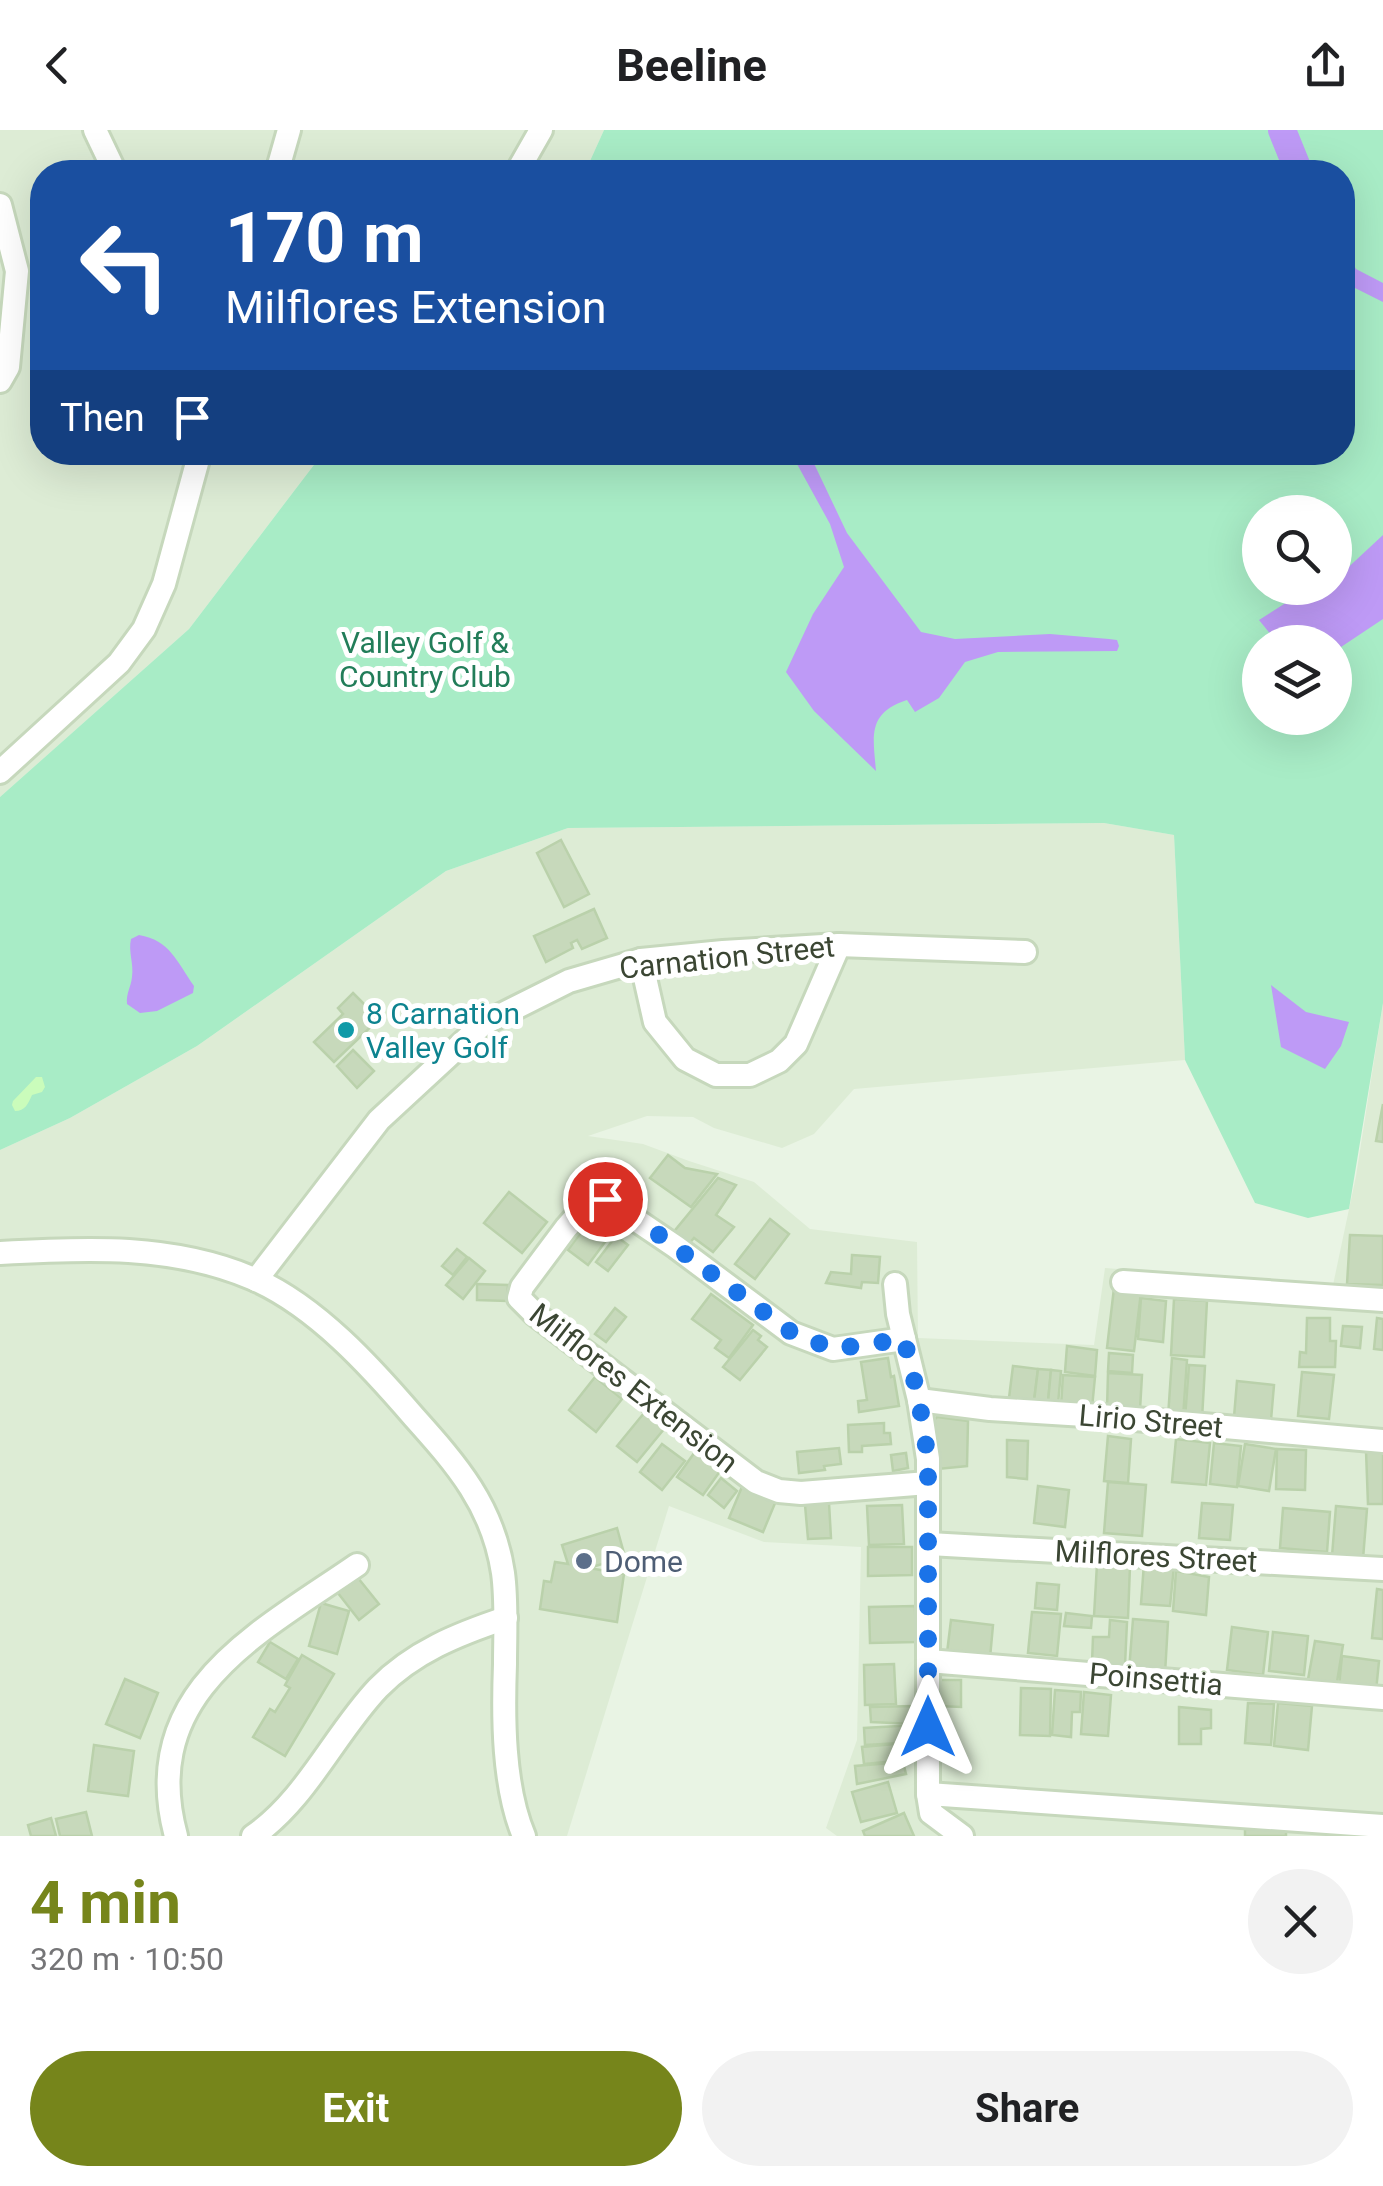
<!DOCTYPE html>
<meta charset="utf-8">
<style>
body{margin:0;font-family:Roboto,sans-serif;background:#f2f2f2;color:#202124;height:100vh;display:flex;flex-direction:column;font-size:38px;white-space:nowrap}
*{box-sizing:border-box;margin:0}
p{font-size:32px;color:#757577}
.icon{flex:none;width:55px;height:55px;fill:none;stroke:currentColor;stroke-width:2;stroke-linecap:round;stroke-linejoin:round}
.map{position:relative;height:1706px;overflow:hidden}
.drawer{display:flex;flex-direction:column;background:#fff;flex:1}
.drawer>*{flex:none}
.top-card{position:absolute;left:30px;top:30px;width:1325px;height:305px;border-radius:40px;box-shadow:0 10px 40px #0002;background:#1a4fa0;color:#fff;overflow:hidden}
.fabs{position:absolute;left:1242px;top:365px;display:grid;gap:20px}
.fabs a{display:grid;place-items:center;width:110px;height:110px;border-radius:50%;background:#fff;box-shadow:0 10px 40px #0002;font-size:50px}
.pin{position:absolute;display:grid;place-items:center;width:85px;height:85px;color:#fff;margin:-42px;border:5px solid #fff;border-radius:50%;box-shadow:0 2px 10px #0007}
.me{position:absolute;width:110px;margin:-55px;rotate:0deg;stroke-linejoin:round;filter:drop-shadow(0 0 8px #0008)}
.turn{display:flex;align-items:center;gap:35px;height:210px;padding:0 30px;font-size:45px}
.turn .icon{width:130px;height:130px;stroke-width:2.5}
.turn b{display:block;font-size:70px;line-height:85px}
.then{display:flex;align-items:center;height:95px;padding:0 30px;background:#0003;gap:20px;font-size:38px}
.round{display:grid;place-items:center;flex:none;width:105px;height:105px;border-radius:52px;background:#f2f2f2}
.overview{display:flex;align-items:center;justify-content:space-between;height:170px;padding:0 30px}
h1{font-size:60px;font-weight:700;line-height:75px;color:#76851b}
.action{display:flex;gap:20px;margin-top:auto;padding:20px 30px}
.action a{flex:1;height:115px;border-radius:60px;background:#76851b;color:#fff;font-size:40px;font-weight:700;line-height:115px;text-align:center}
.action a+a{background:#f2f2f2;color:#202124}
header{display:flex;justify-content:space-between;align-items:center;height:130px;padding:0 30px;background:#fff;font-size:45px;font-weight:700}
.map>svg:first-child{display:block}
</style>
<header><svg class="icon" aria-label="back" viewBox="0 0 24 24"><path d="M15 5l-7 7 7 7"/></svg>Beeline<svg class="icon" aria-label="share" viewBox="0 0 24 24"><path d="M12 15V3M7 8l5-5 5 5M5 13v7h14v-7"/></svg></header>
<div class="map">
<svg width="1383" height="1706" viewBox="0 0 1383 1706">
<rect width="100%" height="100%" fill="#e9f4e4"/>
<g fill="#ddecd5">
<polygon points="0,0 604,0 585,42 42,42 42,322 323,323 189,499 0,667"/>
<polygon points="1104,693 1174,705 1185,930 854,959 814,1004 782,1018 714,998 693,987 647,986 588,1006 643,1014 689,1031 754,1052 810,1099 917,1112 918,1208 1094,1215 1105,1138 1333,1155 1356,1046 1383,873 1383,1706 837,1706 826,1698 857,1610 861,1417 764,1412 669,1376 567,1706 0,1706 0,1020 70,988 197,916 446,741 568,698"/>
</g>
<path fill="#a8ecc6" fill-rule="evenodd" d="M604,0H1383V873L1349,1079L1308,1088L1255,1073L1185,930L1174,705L1104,693L568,698L446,741L197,916L70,988L0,1020V667L189,499L323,323L1342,322V42H585ZM1260,382H1335V458H1260ZM1260,512H1335V588H1260Z"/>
<path fill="#cafcbb" d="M36,947H42L45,957L42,962L32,965C28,974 25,981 15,981L12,975L13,971Z"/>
<g fill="#be9af6">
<polygon points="1269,0 1293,0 1300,25 1281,34"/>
<polygon points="1342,116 1356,139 1383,153 1383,172 1343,152"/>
<path d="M791,323H809L847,403L921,502L955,509L1050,504L1109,509L1117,510L1119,516L1117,521L998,522L965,532L939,568L915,582L907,570C867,583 873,606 876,641L814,581L786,542L813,484L844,437L830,394Z"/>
<polygon points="1383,405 1383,489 1335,521 1335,512 1277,512 1259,490 1309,458 1335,458 1335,447 1340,445"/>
<path d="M139,805C170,810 177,832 194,856L193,863L157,881L140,883L127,874C126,863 131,857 132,847C134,833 128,822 131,809Z"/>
<polygon points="1271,855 1306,882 1349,892 1341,916 1325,939 1281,917"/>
</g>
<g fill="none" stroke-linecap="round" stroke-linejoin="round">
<polyline stroke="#be9af6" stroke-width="28" points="1282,0 1299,42"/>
</g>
<g fill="#c7d9bb" stroke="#bad1ab" stroke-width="2.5">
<polygon points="561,710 589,764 564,777 537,723"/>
<polygon points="594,779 607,808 582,819 577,810 571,813 573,818 546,832 534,806"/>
<polygon points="353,863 379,889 334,932 314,912 343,884 338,878"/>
<polygon points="353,920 374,941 357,958 337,936"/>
<polygon points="1383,974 1383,1012 1376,1011"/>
<polygon points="668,1025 685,1038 717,1044 691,1077 650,1048"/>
<polygon points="718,1048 736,1055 716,1085 734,1097 713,1122 694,1108 686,1117 672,1104"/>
<polygon points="509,1062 547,1092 522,1123 484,1093"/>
<polygon points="599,1078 619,1093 588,1135 568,1120"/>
<polygon points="770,1089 789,1104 755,1149 735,1134"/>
<polygon points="1350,1105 1383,1106 1383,1155 1347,1154"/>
<polygon points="616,1106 628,1115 608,1141 596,1132"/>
<polygon points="457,1119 467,1127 453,1145 442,1136"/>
<polygon points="852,1125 880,1127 878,1153 862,1152 861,1158 826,1153 831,1142 851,1144"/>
<polygon points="469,1128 485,1141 463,1169 446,1155"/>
<polygon points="477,1154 508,1155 507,1171 477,1170"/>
<polygon points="1114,1158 1141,1162 1134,1221 1107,1218"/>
<polygon points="711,1164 753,1195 729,1228 715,1218 721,1210 692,1189"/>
<polygon points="1141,1168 1166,1171 1163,1212 1138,1209"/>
<polygon points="1174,1169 1207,1171 1204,1227 1171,1225"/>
<polygon points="615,1178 626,1187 606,1212 595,1204"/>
<polygon points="1307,1188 1330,1188 1330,1211 1336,1211 1335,1237 1299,1237 1300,1222 1306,1223"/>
<polygon points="1377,1188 1383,1189 1383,1220 1374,1219"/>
<polygon points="1343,1196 1362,1197 1360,1218 1341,1216"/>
<polygon points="753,1200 761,1206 758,1210 767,1217 740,1250 723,1237"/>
<polygon points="1067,1216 1097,1220 1095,1246 1065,1242"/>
<polygon points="1109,1223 1133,1225 1132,1243 1108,1241"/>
<polygon points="888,1228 891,1247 894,1246 899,1276 859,1282 858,1271 867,1270 861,1232"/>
<polygon points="1172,1228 1187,1230 1183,1288 1168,1287"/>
<polygon points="1189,1235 1205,1236 1202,1289 1185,1288"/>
<polygon points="1013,1236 1038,1239 1034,1271 1026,1270 1026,1279 1008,1276"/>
<polygon points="1038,1239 1051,1240 1048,1272 1034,1271"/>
<polygon points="1051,1240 1061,1241 1058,1274 1048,1272"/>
<polygon points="1302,1242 1334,1245 1329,1289 1298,1286"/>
<polygon points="1108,1243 1142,1245 1140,1280 1107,1279"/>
<polygon points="1063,1245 1095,1247 1092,1278 1061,1276"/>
<polygon points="595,1247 622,1269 596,1302 569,1280"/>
<polygon points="1237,1251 1274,1255 1271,1290 1234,1287"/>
<polygon points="649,1277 669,1293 637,1332 617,1316"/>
<polygon points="937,1287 968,1291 967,1336 938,1339 929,1296"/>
<polygon points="884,1293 884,1303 890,1303 891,1314 862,1316 862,1322 849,1322 848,1295"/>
<polygon points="1108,1306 1131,1309 1128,1353 1104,1351"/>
<polygon points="1176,1309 1210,1313 1206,1355 1172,1352"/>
<polygon points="1007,1310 1028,1311 1027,1349 1007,1347"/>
<polygon points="1214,1313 1241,1316 1237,1357 1210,1354"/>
<polygon points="662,1314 685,1331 662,1360 640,1342"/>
<polygon points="1245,1314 1276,1319 1269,1361 1238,1356"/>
<polygon points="839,1318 841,1334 824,1336 825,1340 799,1343 797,1322"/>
<polygon points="697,1319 723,1337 703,1365 677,1347"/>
<polygon points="1277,1319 1306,1320 1305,1360 1276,1359"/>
<polygon points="1383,1320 1383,1374 1368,1374 1366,1321"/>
<polygon points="906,1323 908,1338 893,1341 891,1325"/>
<polygon points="721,1348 737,1361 724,1378 708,1365"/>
<polygon points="744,1352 778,1366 763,1402 729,1388"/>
<polygon points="1108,1352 1146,1355 1142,1406 1104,1403"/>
<polygon points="1038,1356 1069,1360 1065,1397 1034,1393"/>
<polygon points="829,1373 831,1408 808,1409 805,1375"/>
<polygon points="1202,1373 1233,1375 1230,1410 1199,1408"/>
<polygon points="902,1375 904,1414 869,1415 867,1376"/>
<polygon points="1336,1376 1367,1379 1363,1429 1332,1426"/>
<polygon points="1283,1378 1330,1382 1327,1422 1280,1418"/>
<polygon points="617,1398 625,1427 589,1438 624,1444 617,1492 540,1479 544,1451 551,1452 555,1432 568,1434 562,1415"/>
<polygon points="868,1417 912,1417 912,1445 868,1446"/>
<polygon points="1144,1433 1174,1436 1170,1476 1141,1474"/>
<polygon points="1097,1434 1130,1436 1128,1488 1094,1486"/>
<polygon points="1176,1441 1209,1447 1206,1485 1173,1481"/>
<polygon points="354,1443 379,1474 359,1490 334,1458"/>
<polygon points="1037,1453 1059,1455 1057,1480 1035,1478"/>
<polygon points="1377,1459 1383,1460 1383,1509 1372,1508"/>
<polygon points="321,1473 349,1481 337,1524 309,1516"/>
<polygon points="915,1476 916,1512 870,1513 869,1477"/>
<polygon points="1032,1482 1061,1484 1057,1526 1028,1523"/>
<polygon points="1066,1483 1092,1486 1091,1498 1064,1496"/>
<polygon points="1133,1489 1168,1492 1165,1544 1129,1541"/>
<polygon points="951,1490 993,1495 990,1528 947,1523"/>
<polygon points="1110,1490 1127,1492 1125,1535 1092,1533 1093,1507 1109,1507"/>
<polygon points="1232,1497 1268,1502 1263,1545 1227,1540"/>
<polygon points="1273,1502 1308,1506 1304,1545 1269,1541"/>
<polygon points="1315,1511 1343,1515 1337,1552 1325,1551 1324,1558 1307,1555"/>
<polygon points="270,1512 298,1529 286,1549 258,1532"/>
<polygon points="302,1525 334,1544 285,1626 253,1607 270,1579 275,1582 290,1558 285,1555"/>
<polygon points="1342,1526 1379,1531 1376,1561 1339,1556"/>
<polygon points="894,1534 896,1574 865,1575 864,1535"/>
<polygon points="125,1549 158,1563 140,1608 106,1594"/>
<polygon points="940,1550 961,1550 961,1577 940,1576"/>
<polygon points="1021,1558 1051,1559 1050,1606 1020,1605"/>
<polygon points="1055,1560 1081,1562 1080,1582 1072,1582 1071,1607 1052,1605"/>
<polygon points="1084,1562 1111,1565 1108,1606 1081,1604"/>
<polygon points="1248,1573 1274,1574 1271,1615 1245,1613"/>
<polygon points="1278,1573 1312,1576 1308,1620 1274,1616"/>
<polygon points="914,1576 914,1594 871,1592 870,1577"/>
<polygon points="1179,1577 1211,1580 1211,1598 1201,1599 1201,1614 1179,1614"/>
<polygon points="916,1595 917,1612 865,1615 864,1598"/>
<polygon points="916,1612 918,1629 864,1634 862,1617"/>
<polygon points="94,1615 134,1621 128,1666 88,1661"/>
<polygon points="903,1632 906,1644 857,1654 855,1636"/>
<polygon points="888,1652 897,1683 861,1692 852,1662"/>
<polygon points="86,1682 92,1706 60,1706 56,1689"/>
<polygon points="904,1683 914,1706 865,1706 863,1701"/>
<polygon points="51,1688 56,1706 31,1706 28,1695"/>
<rect x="1245" y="1699" width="41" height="7"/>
</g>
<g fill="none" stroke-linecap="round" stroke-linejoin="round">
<defs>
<g id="minor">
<polyline points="95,0 115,42"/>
<polyline points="277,42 289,0"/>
<polyline points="517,42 541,0"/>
<polyline points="0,75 17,141 8,237 0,251"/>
<polyline points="0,642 119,533 144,499 164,454 200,322"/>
<polyline points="641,830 655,892 685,929 716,945 750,945 779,931 796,914 839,815"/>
<path d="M0,1123C85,1118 174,1114 254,1149C316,1176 371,1237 414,1287C457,1335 493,1376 503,1443C507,1472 505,1504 505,1534C503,1586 503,1657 524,1706"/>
<polyline points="256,1150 379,990 483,894 569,851 641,830 723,822 839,815 1025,822"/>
<polyline points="1123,1152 1383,1170"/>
<polyline points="895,1154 898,1184 919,1270 928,1329 928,1664 931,1683 962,1706"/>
<polyline points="904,1209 833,1219 791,1203 676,1117 605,1069 589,1072 566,1098 522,1157 519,1168 535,1184 756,1352 779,1361 801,1363 928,1353"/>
<polyline points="919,1270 990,1279 1101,1286 1383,1311"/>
<polyline points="929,1414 1383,1439"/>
<polyline points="928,1531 1383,1568"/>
<polyline points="928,1664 1383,1696"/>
<path d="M176,1706C137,1563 257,1504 357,1435"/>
<path d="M253,1706C306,1670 335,1603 378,1558C413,1522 458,1504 506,1488"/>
</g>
</defs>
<use href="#minor" stroke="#c6d8bc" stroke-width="28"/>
<use href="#minor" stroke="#fff" stroke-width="22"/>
</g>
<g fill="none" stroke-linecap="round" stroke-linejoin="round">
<polyline stroke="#1a73e8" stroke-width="18" stroke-dasharray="0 32.4" points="605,1069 651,1099 791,1202 833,1219 904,1209 919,1270 928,1329 928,1597"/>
</g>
<circle fill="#0f9aa8" stroke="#fff" stroke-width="4" cx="346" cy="900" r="10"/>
<circle fill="#5c6f8a" stroke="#fff" stroke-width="4" cx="584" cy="1431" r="10"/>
<g text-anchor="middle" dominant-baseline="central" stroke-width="10" stroke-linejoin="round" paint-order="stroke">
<g font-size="30" fill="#227d59" stroke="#fff">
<text x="425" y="512">Valley Golf &amp;<tspan x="425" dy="34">Country Club</tspan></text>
</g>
<g font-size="30" fill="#3b4633" stroke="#fff">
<text transform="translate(727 827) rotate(-6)">Carnation Street</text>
<text transform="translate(634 1258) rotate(38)">Milflores Extension</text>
<text transform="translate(1151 1291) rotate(5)">Lirio Street</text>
<text transform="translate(1156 1426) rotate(3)">Milflores Street</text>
<text transform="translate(1156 1549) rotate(5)">Poinsettia</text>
</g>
<g font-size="30" fill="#0d838f" stroke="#fff" text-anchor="start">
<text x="366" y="883">8 Carnation<tspan x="366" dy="34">Valley Golf</tspan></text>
</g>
<g font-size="30" fill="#4e5e75" stroke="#fff" text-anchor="start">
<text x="604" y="1431">Dome</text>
</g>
</g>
</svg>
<div class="fabs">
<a><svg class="icon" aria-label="search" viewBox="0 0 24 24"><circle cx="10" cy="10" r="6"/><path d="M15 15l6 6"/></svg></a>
<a><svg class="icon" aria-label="layers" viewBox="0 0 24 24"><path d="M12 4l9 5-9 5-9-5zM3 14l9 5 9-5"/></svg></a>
</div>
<div class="pin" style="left:605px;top:1069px;background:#d93025"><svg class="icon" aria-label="arrive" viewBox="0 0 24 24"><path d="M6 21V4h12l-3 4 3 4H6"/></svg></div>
<svg class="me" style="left:928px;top:1597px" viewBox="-20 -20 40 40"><path d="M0-17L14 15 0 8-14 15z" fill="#1a73e8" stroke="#fff" stroke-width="4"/></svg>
<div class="top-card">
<div class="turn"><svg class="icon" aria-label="left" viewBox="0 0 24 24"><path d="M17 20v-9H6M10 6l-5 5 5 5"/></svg><div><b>170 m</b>Milflores Extension</div></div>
<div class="then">Then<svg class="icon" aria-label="arrive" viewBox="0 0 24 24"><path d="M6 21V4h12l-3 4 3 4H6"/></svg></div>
</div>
</div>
<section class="drawer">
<div class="overview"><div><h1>4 min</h1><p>320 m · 10:50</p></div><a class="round"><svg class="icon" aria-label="close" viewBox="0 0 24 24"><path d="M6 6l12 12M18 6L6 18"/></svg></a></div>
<div class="action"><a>Exit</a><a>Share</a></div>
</section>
